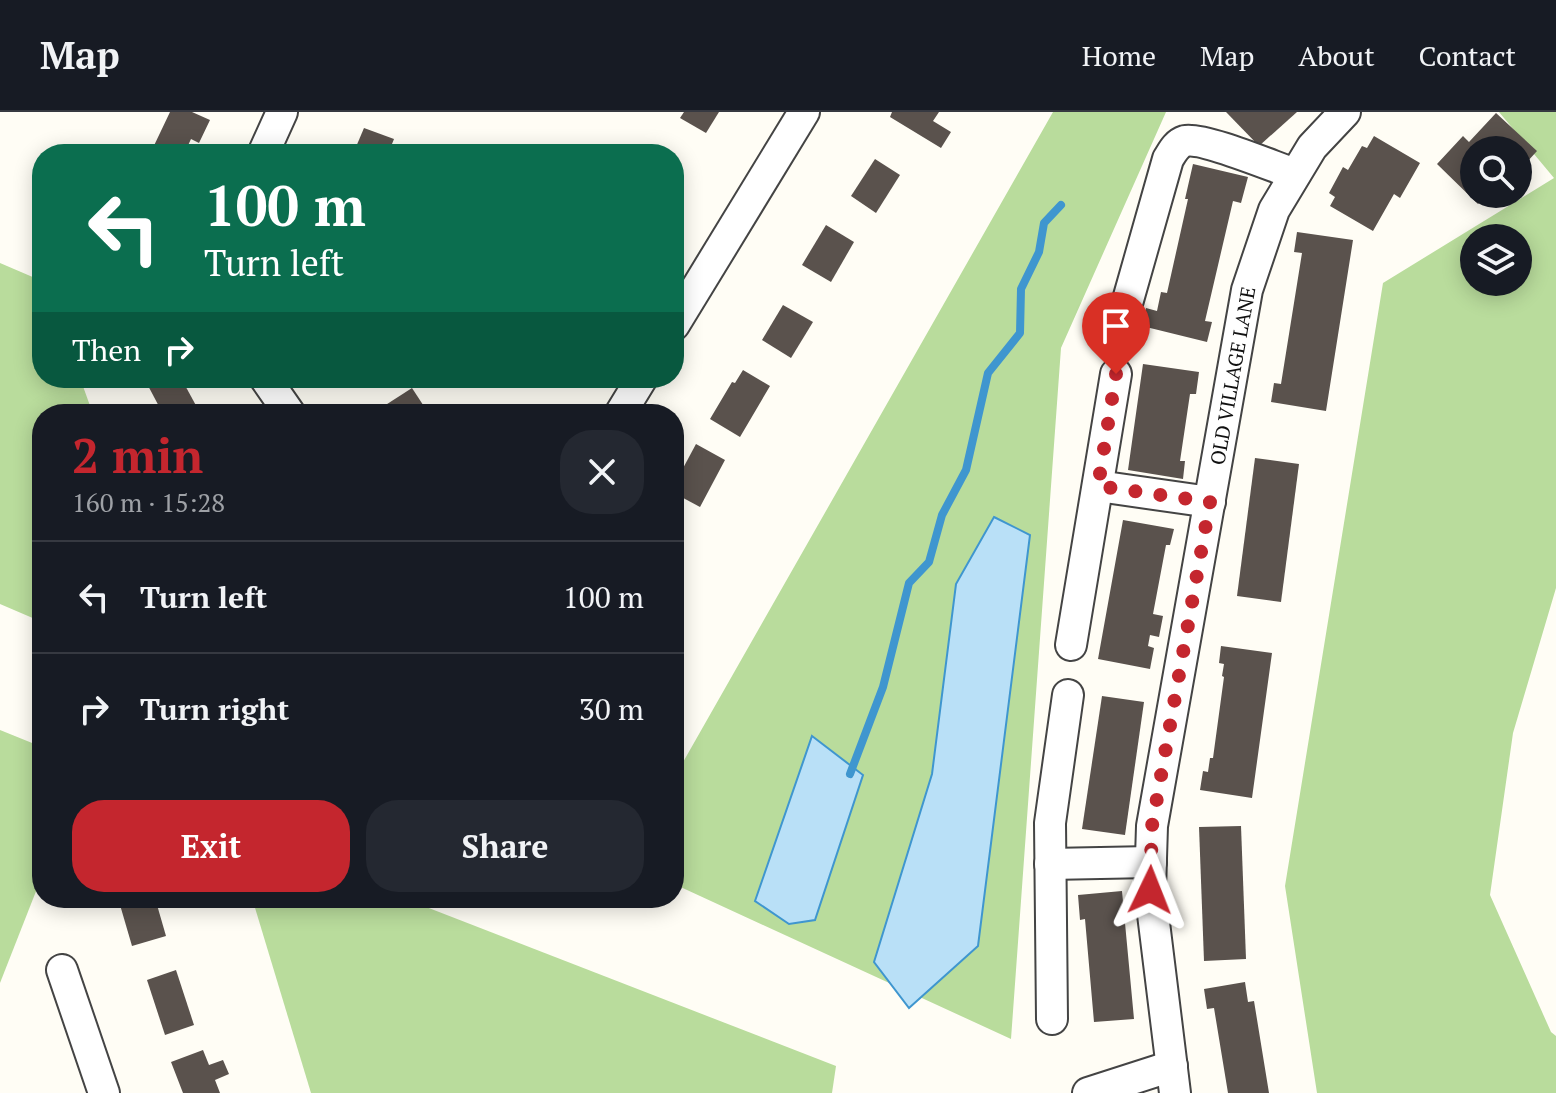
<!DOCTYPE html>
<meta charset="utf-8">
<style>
body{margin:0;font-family:"PT Serif",serif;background:#242831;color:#f1f3f6;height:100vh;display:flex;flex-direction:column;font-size:30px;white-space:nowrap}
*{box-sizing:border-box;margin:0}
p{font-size:26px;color:#9ea1a6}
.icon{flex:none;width:44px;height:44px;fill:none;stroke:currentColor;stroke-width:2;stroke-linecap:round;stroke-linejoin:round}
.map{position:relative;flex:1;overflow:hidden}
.panel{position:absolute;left:32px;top:292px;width:652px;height:504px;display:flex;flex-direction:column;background:#171b24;border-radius:32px;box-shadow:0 4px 20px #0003}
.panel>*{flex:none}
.hud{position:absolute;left:32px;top:32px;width:652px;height:244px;border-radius:32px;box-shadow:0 4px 20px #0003;background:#0b6e4f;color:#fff;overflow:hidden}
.tools{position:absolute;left:1460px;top:24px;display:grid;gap:16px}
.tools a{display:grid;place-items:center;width:72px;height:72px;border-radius:50%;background:#171b24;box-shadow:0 4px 20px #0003;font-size:40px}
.pin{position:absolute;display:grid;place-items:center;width:68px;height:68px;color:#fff;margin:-82px -34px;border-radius:50% 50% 50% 0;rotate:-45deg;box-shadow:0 0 8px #0007}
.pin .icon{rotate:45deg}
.me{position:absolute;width:88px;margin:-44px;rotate:2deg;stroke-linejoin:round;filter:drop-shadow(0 0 6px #0008)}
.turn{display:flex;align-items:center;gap:28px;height:168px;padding:0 40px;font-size:36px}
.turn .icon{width:104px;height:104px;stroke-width:2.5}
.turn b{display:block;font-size:56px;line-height:68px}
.then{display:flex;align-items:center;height:76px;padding:0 40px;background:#0003;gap:16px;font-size:30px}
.round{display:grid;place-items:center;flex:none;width:84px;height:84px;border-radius:32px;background:#242831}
.headline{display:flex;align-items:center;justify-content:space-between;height:136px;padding:0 40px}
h1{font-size:48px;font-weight:800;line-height:60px;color:#c4262e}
.primary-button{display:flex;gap:16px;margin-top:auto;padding:16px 40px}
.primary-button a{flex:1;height:92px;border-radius:32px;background:#c4262e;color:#fff;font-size:32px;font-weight:800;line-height:92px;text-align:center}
.primary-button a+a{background:#242831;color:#f1f3f6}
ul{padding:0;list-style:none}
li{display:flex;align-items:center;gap:24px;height:112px;padding:0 40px;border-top:2px solid #363941}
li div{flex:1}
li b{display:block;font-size:30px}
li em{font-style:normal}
header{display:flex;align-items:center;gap:48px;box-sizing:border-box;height:112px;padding:0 40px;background:#171b24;border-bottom:2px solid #363941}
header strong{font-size:38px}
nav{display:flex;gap:44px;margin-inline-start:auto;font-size:28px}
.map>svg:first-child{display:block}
</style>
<header>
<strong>Map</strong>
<nav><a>Home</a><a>Map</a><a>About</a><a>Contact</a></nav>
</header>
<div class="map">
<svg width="1556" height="981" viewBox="0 0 1556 981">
<rect width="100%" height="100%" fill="#fffdf5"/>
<g fill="#b9dc9c" fill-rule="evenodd">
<polygon points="1053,0 1166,0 1061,236 1011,927 674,772 674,666"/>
<path d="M1499,0H1556V476L1513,621L1490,783L1551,920L1556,924V981H1317L1285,774L1383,171L1554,66ZM1474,126H1518V170H1474Z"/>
<polygon points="0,151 42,169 42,266 80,266 93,302 42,302 42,510 0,492"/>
<polygon points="0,618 42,635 42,764 0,871"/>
<polygon points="252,786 403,786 836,954 832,981 311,981"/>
</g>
<g fill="#b9e0f7" stroke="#3f96cf" stroke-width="2">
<polygon points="994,405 1030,423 978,834 909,896 874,850 932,662 956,472"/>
<polygon points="812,624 863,663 815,808 789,812 755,789"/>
</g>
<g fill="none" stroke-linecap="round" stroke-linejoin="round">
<polyline stroke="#3f96cf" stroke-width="8" points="850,662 883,575 909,471 929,450 942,403 966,358 988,261 1020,221 1021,177 1039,140 1044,111 1061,93"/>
</g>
<g fill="#5a524d">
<polygon points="170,0 192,0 210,8 199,31 191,27 184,42 150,42"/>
<polygon points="684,0 719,0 706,21 680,6"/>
<polygon points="892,0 939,0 933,9 951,20 941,36 890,5"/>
<polygon points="1226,0 1297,0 1259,34"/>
<polygon points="1496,1 1537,39 1518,60 1518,38 1474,38 1474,82 1488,82 1478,92 1437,52 1463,24 1469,30"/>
<polygon points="364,16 394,27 388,42 353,42"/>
<polygon points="1374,24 1420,51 1400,86 1394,82 1373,119 1330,94 1335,85 1329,81 1343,55 1348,58 1362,34 1367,36"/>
<polygon points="875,47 900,63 876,101 851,84"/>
<polygon points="1193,52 1248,65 1241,91 1233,89 1205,209 1212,210 1207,230 1142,214 1146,196 1157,199 1161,180 1167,181 1188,87 1185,87"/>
<polygon points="826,113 854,130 831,170 802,153"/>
<polygon points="1297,120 1353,128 1326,299 1271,290 1274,271 1281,272 1302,141 1294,140"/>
<polygon points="783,193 813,210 791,246 762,228"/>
<polygon points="1143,252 1199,260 1196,282 1190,282 1180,349 1185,349 1183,367 1128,358"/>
<polygon points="743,258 770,274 740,325 710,307 732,270 735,271"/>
<polygon points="144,266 181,266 199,299 193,302 163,302"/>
<polygon points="412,276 429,302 389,302 384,294"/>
<polygon points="696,332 725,348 700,395 674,381 674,373"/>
<polygon points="1255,346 1299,352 1281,490 1237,484"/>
<polygon points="1123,408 1174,417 1170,433 1166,433 1153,502 1163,504 1159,525 1150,523 1148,534 1154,536 1150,557 1098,547"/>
<polygon points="1221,534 1272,541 1252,686 1200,678 1203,659 1208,660 1210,646 1213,646 1224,565 1222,564 1224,552 1219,551"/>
<polygon points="1102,584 1144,590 1125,723 1082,717"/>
<polygon points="1241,714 1246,847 1204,849 1199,715"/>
<polygon points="1122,779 1134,907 1094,910 1085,807 1080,808 1078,783"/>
<polygon points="118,786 155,786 166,824 132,834"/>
<polygon points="176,858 194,913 165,923 147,868"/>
<polygon points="1245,870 1248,890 1254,889 1269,981 1228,981 1214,896 1207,897 1204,877"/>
<polygon points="203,938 209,953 223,948 229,962 215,968 220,981 183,981 171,950"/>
</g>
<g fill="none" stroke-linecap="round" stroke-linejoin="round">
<defs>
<g id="minor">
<polyline points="263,42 282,0"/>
<path d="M1128,188L1168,47C1173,39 1176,32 1185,29C1203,25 1274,55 1295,62"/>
<polyline points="674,213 804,0"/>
<polyline points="265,266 290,302"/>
<polyline points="620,302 642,266"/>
<polyline points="1098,374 1210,390"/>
<polyline points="1071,533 1116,262"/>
<polyline points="1050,752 1151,750"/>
<polyline points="62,858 104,981"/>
<polyline points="1052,907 1050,711 1068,583"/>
<polyline points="1088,981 1172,954"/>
<path id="s1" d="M1175,981L1150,778L1152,714L1247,178L1274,98L1312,35L1345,0"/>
</g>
</defs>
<use href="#minor" stroke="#444" stroke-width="34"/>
<use href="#minor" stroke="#fff" stroke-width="30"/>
</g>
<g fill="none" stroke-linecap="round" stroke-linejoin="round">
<polyline stroke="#c4262e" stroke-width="14" stroke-dasharray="0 25.2" points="1116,262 1098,374 1210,390 1152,714 1150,778"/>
</g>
<g text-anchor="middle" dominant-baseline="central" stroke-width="8" stroke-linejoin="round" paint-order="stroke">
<g font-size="20" fill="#111" stroke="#fff">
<text stroke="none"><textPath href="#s1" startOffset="726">OLD VILLAGE LANE</textPath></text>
</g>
</g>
</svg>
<div class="tools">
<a><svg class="icon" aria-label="search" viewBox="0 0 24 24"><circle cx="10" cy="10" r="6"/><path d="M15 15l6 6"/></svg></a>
<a><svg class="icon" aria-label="layers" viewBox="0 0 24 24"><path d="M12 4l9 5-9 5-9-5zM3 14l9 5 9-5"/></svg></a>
</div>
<div class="pin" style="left:1116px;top:262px;background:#d93025"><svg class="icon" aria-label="arrive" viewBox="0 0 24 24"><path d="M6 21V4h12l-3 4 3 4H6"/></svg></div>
<svg class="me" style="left:1150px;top:778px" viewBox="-20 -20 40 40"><path d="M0-17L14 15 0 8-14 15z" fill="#c4262e" stroke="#fff" stroke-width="4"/></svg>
<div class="hud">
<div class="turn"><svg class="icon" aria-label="left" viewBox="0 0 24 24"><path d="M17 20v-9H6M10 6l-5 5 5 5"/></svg><div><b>100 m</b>Turn left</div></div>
<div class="then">Then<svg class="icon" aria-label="right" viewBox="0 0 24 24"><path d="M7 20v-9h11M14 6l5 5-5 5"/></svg></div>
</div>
<section class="panel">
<div class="headline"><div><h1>2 min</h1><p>160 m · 15:28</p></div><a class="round"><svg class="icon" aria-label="close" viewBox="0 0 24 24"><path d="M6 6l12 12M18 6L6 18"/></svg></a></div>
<ul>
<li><svg class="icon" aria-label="left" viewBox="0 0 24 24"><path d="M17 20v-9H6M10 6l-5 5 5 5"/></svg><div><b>Turn left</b></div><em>100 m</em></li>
<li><svg class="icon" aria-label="right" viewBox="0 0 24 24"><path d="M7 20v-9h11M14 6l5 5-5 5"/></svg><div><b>Turn right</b></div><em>30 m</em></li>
</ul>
<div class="primary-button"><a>Exit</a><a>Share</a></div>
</section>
</div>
